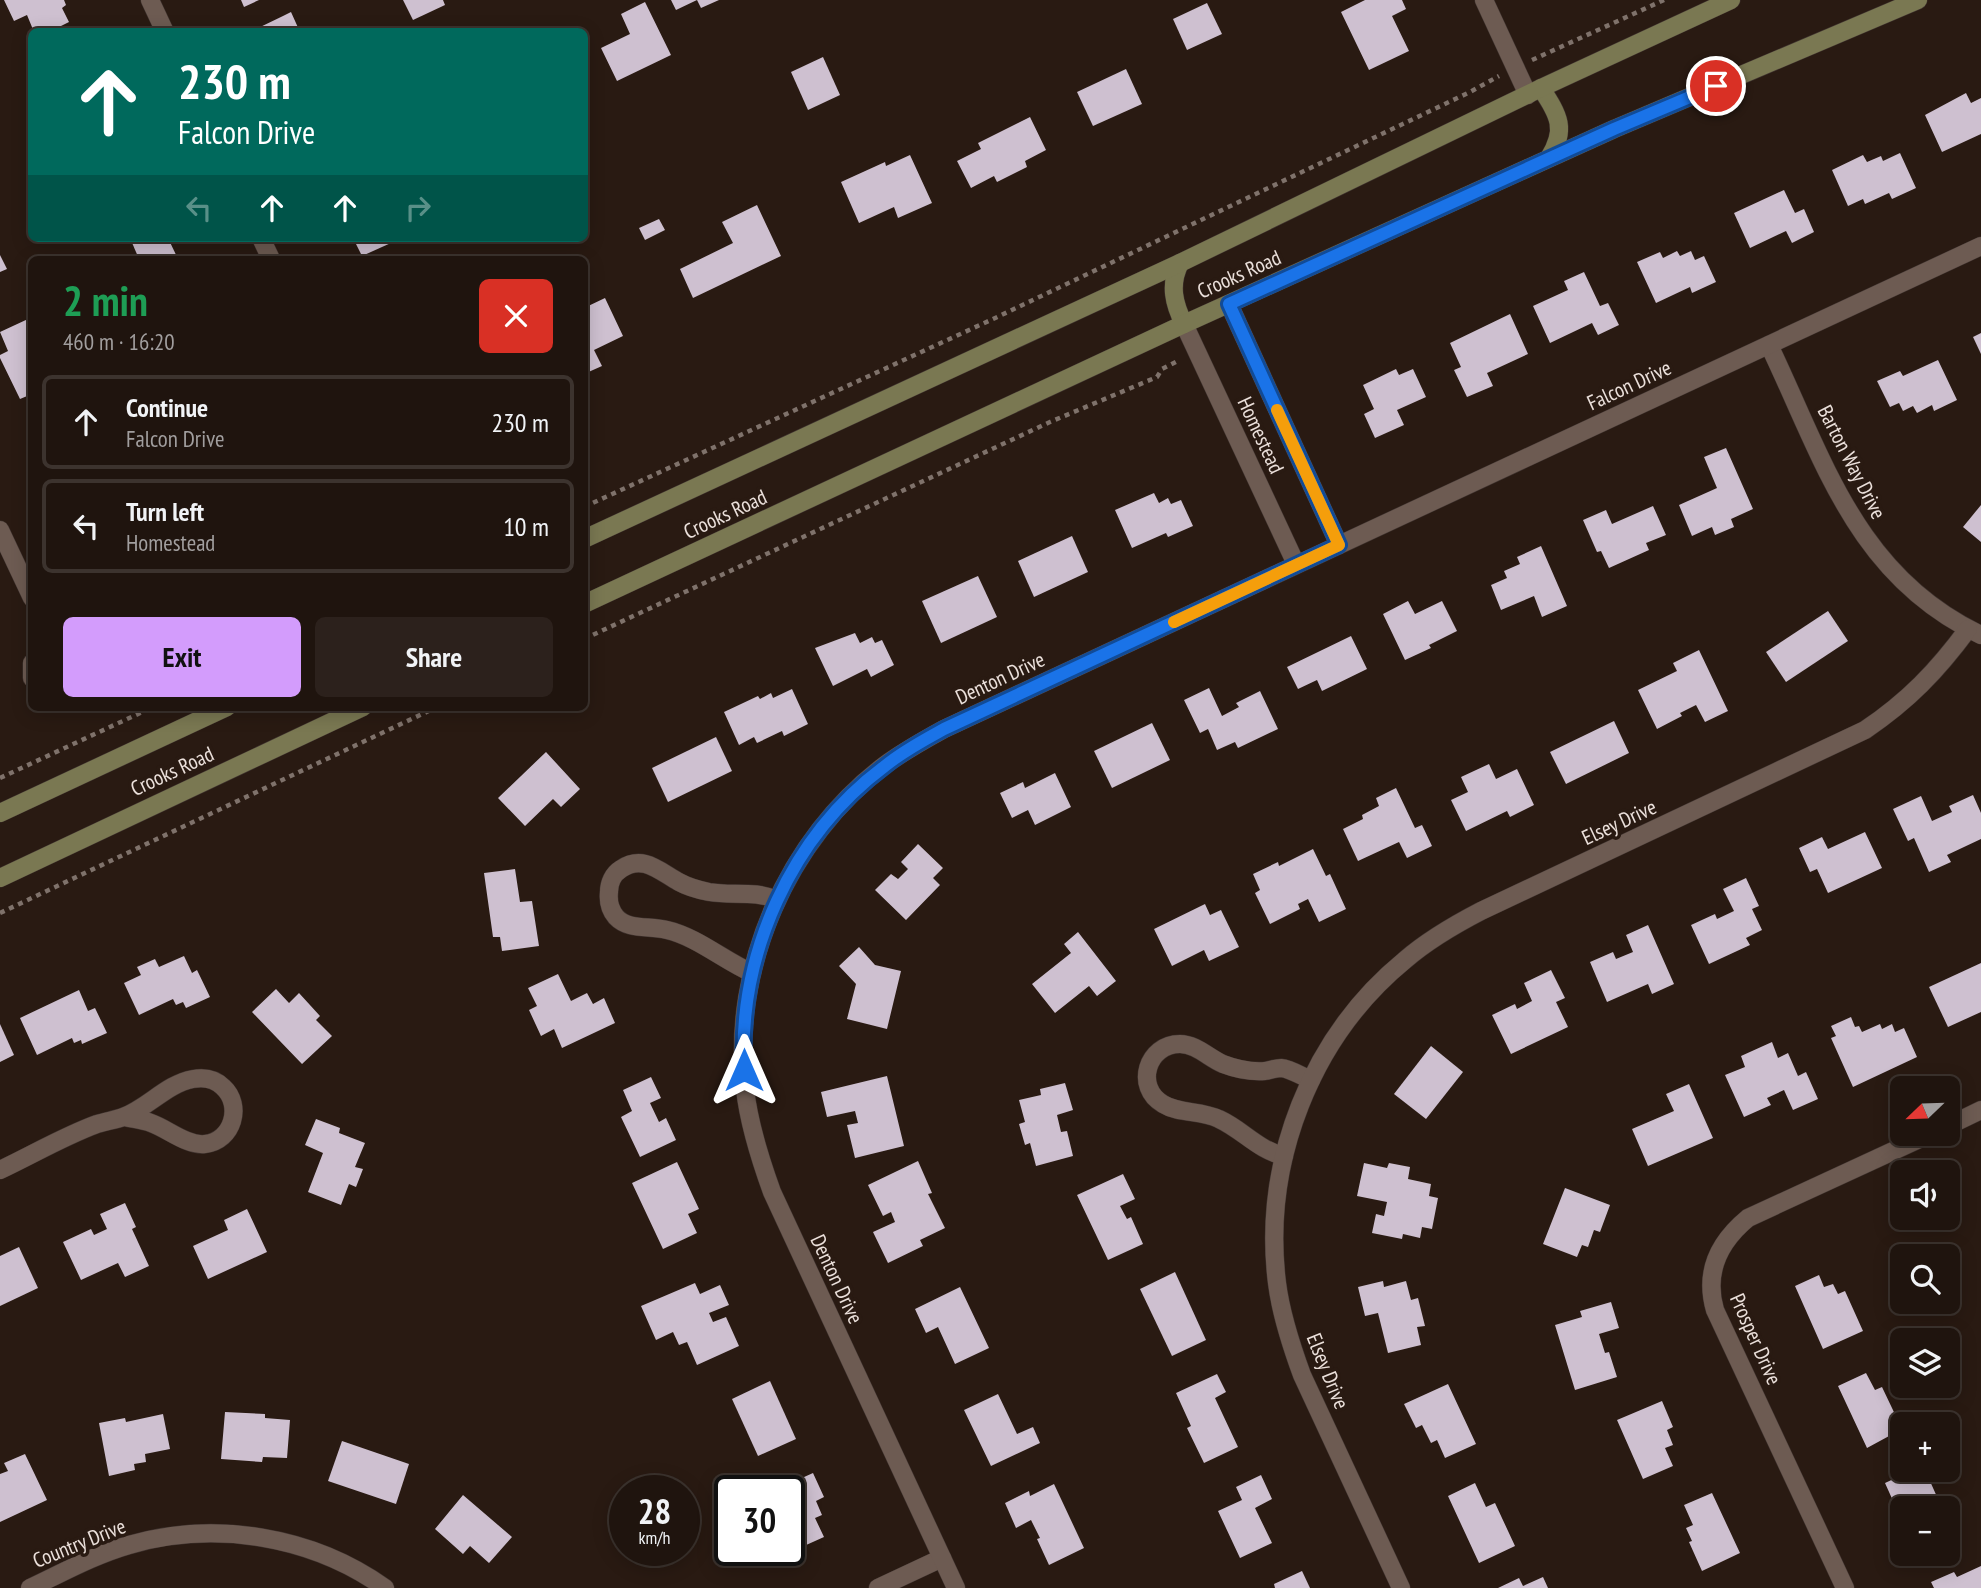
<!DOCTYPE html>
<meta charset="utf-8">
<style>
body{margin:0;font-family:"PT Sans Narrow",sans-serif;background:#2c211c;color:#f1f3f6;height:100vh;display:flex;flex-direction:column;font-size:26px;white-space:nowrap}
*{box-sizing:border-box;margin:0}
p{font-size:23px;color:#a19e9e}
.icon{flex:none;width:38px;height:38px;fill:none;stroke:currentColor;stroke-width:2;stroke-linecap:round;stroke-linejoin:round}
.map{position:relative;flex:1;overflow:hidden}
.drawer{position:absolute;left:28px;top:256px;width:560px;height:455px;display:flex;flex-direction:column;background:#1f140e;border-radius:10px;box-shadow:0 4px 18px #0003,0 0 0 2px #3c332e}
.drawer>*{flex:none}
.guide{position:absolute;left:28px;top:28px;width:560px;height:214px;border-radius:10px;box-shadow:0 4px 18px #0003,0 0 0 2px #3c332e;background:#00695c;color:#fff;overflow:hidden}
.needle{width:46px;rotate:247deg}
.buttons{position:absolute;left:1890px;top:1076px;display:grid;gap:14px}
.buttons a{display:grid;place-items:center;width:70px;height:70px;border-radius:10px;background:#1f140e;box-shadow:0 4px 18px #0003,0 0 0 2px #3c332e;font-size:35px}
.speed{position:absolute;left:609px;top:1475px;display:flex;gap:14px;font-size:35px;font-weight:700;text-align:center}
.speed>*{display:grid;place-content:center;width:91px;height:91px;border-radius:50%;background:#1f140e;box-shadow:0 4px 18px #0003,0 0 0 2px #3c332e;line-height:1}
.speed small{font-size:18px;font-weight:400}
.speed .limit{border:4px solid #111;border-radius:10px;background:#fff;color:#111}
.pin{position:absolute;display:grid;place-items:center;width:60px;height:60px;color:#fff;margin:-30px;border:4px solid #fff;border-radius:50%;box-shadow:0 2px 7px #0007}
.me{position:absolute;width:77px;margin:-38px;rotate:0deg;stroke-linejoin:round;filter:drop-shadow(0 0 5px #0008)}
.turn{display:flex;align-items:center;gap:24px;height:147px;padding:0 35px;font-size:32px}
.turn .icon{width:91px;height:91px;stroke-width:2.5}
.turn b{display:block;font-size:49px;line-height:60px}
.lanes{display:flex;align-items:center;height:66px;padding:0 35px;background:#0003;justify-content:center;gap:35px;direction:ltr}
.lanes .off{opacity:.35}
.round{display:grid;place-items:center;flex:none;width:74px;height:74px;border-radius:10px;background:#2c211c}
.head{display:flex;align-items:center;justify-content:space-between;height:119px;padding:0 35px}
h1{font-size:42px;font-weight:700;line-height:52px;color:#1e9e55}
.primary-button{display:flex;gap:14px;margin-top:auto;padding:14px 35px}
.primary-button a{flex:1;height:80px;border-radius:10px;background:#d39cfc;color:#111;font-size:28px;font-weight:700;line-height:80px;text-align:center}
.primary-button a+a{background:#2c211c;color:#f1f3f6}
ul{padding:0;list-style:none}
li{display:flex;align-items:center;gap:21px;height:94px;margin:0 14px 10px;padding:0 21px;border:4px solid #3c332e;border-radius:10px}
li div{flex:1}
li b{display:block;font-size:26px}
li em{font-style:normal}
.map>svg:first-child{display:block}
</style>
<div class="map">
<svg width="1981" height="1588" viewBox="0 0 1981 1588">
<rect width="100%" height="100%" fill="#291a12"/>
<g fill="#cec0d0">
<polygon points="4,0 64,0 66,5 62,8 69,22 49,32 34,32 27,15 14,21"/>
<polygon points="241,0 259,0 244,7"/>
<polygon points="403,0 443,0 445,5 413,20"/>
<polygon points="671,0 719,0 701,8 697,0 676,10"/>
<polygon points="1365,0 1402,0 1406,9 1392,16 1409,51 1369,70 1341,12"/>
<polygon points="645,2 671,55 617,81 601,48 630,34 621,14"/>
<polygon points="1207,3 1222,34 1187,50 1173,19"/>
<polygon points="291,12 300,32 250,32 283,16"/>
<polygon points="823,57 840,95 808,110 791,72"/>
<polygon points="1126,69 1142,104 1093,126 1077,92"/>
<polygon points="1966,93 1971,103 1981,98 1981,134 1942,152 1925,115"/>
<polygon points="1030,117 1046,150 1025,161 1027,167 997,182 994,176 971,188 957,161 981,149 978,143"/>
<polygon points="1900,153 1916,188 1892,199 1889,193 1865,204 1863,199 1848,206 1832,170 1863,155 1867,162 1881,156 1883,161"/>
<polygon points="910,155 932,203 898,218 894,207 859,223 841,182 885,162 886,166"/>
<polygon points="1784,190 1795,213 1804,209 1814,232 1792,243 1786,231 1750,248 1734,213"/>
<polygon points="757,205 781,256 693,298 680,269 733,243 722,222"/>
<polygon points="659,219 665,230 645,240 639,228"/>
<polygon points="130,238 168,238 178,259 139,259"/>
<polygon points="353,238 402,238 362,256"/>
<polygon points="1677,251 1680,256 1691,251 1695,260 1704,256 1716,282 1692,293 1690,287 1656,303 1637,262 1660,252 1663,258"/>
<polygon points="0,255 7,269 0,272"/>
<polygon points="1584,272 1600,306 1608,303 1619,325 1598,335 1592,323 1550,343 1533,306 1568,290 1564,281"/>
<polygon points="605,298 623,336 594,350 602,366 584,374 584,308"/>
<polygon points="1510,314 1528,354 1487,373 1493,386 1467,397 1454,370 1461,367 1450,343"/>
<polygon points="28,319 32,327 32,394 20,399 0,358 0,355 8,351 0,332"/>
<polygon points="1981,333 1981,354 1973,337"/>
<polygon points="1938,360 1957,400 1934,411 1932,405 1917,413 1913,406 1903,411 1899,403 1890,407 1877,381 1900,371 1903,376"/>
<polygon points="1396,369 1399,375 1413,369 1426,397 1397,410 1404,425 1375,438 1364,414 1374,409 1363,385"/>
<polygon points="1726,448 1753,509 1731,519 1734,527 1715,535 1712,527 1692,536 1679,505 1717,488 1704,457"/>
<polygon points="1154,493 1159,503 1168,498 1171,504 1181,500 1193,526 1168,537 1166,533 1132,548 1115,510"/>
<polygon points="1981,505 1981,542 1963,527"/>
<polygon points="1653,506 1666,535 1646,543 1649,550 1609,568 1601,551 1597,552 1583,520 1606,510 1612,524"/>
<polygon points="1072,536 1088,572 1034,597 1018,561"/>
<polygon points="1541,546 1567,606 1542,617 1534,596 1501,610 1491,585 1507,578 1504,571 1520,564 1517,557"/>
<polygon points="978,576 997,617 941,643 922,601"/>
<polygon points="1408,601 1415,614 1442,601 1457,631 1429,645 1431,648 1405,660 1383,614"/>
<polygon points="1828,611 1848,641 1786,682 1766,652"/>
<polygon points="855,633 860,643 872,637 875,643 882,640 894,665 871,677 867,669 833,686 815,648"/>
<polygon points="1351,636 1367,669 1322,691 1317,680 1298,689 1287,667"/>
<polygon points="1699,650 1728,711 1705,722 1696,705 1680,713 1682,716 1657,729 1638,690 1677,671 1673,663"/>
<polygon points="1209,688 1222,716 1239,707 1236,703 1260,691 1278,729 1238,748 1235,742 1217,750 1208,729 1200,733 1184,700"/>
<polygon points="792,689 808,724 784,736 782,731 757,743 754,737 739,745 724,712 758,696 760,699 771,693 773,698"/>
<polygon points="1614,721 1629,753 1566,784 1550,752"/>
<polygon points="1152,723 1170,760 1112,788 1094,751"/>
<polygon points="716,737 732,771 668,802 652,768"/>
<polygon points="546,752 580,789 561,807 553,799 525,826 498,798"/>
<polygon points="1489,764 1496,779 1517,769 1534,805 1510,817 1507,811 1466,831 1451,800 1468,792 1461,777"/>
<polygon points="1055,773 1071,807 1035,825 1028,810 1012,818 1000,793 1023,782 1025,788"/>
<polygon points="1396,788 1415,828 1422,825 1432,846 1407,858 1399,842 1358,861 1343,829 1363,819 1362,815 1379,806 1376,798"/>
<polygon points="1973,795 1981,813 1981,839 1947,855 1951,862 1929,872 1914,838 1908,841 1893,809 1921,796 1932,821 1952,812 1949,806"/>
<polygon points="1865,832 1882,868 1828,893 1817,869 1810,872 1799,848 1822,837 1828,849"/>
<polygon points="918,844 943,868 933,878 940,885 906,920 875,890 891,874 898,879 908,869 901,862"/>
<polygon points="1313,849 1326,876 1330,874 1346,909 1319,922 1308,899 1298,904 1300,909 1270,924 1255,893 1260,890 1253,874 1278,862 1279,866"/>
<polygon points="515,869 520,902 532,901 539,946 502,951 500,937 493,937 484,873"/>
<polygon points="1746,878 1759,906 1752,909 1762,930 1746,938 1750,945 1709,964 1691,925 1715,914 1717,919 1734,911 1723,889"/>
<polygon points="1205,904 1210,915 1221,910 1239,947 1209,961 1204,950 1172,966 1154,929"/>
<polygon points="1648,925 1674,984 1652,994 1648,984 1607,1002 1590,962 1613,952 1616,959 1633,952 1626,935"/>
<polygon points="1078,932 1116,981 1097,996 1089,986 1055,1013 1032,984 1071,953 1064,944"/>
<polygon points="859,947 875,965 901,971 887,1029 847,1019 856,984 839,966"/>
<polygon points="184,956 192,973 197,970 210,997 186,1008 183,1002 176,1005 173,999 139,1015 124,983 141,975 137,967 155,959 159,967"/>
<polygon points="1981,963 1981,1012 1948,1027 1929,987"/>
<polygon points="1551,970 1565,998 1556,1002 1568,1027 1511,1054 1492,1015 1515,1004 1517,1009 1532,1001 1524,983"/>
<polygon points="558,974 571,1001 587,993 593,1004 604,998 615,1023 562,1048 554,1029 541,1036 529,1010 537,1006 528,988"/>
<polygon points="276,989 289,1003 299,993 320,1016 316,1020 332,1036 302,1064 252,1012"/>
<polygon points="79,990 88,1011 95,1008 107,1033 82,1044 81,1040 74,1043 72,1038 37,1055 20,1018"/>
<polygon points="1851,1017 1855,1027 1859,1026 1862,1032 1880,1024 1882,1029 1892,1024 1895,1032 1904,1028 1917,1057 1853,1087 1831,1038 1836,1036 1831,1026"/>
<polygon points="0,1024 14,1055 0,1062"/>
<polygon points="1772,1042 1778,1058 1788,1053 1798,1076 1806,1072 1818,1099 1793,1110 1784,1090 1767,1098 1771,1105 1744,1117 1725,1075 1745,1067 1741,1056"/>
<polygon points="1431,1046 1463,1072 1426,1119 1394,1094"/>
<polygon points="887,1076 904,1146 855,1158 847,1125 858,1123 855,1111 827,1117 821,1092"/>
<polygon points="651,1077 661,1098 650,1103 659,1122 666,1118 676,1140 640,1157 621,1117 632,1111 623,1090"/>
<polygon points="1065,1083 1073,1110 1057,1115 1061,1132 1067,1131 1073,1156 1036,1166 1030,1143 1025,1145 1019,1124 1025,1122 1019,1100 1041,1095 1040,1089"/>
<polygon points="1689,1084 1713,1138 1648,1166 1632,1129 1674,1111 1666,1094"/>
<polygon points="316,1119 340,1128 339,1133 365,1143 355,1167 363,1169 356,1187 349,1184 341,1205 308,1192 323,1153 305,1145"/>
<polygon points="918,1161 932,1193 928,1194 945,1228 920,1240 923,1246 888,1263 873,1232 895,1222 891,1212 883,1216 868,1185"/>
<polygon points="677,1162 699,1209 688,1214 697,1233 663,1249 632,1183"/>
<polygon points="1364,1163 1387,1168 1389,1163 1410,1167 1408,1179 1431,1184 1429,1196 1438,1198 1432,1229 1422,1227 1420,1238 1403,1234 1402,1239 1372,1233 1376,1214 1384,1216 1387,1202 1357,1196"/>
<polygon points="1123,1174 1135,1199 1120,1206 1127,1219 1131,1217 1143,1244 1108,1260 1077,1195"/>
<polygon points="1565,1188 1610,1205 1600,1232 1594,1230 1588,1247 1582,1245 1577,1257 1543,1244"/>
<polygon points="125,1203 136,1227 132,1229 149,1266 125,1277 118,1263 81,1280 63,1242 91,1229 94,1235 107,1229 100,1214"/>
<polygon points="247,1209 267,1252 208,1279 193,1246 228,1230 224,1220"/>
<polygon points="19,1247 38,1288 0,1306 0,1256"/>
<polygon points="1175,1272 1206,1340 1172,1356 1140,1289"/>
<polygon points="1819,1275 1824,1287 1833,1284 1838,1294 1845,1291 1863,1331 1823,1349 1795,1286"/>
<polygon points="1383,1281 1384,1287 1406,1281 1411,1300 1418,1298 1425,1326 1417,1327 1421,1345 1388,1353 1378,1313 1365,1316 1358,1287"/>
<polygon points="695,1283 700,1294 720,1285 729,1305 709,1313 713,1322 726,1317 739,1346 697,1365 687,1342 679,1345 673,1332 656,1340 641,1306"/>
<polygon points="960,1287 989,1348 955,1364 938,1327 926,1333 915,1309"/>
<polygon points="1611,1302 1619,1328 1599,1334 1605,1353 1609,1352 1617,1377 1575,1390 1555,1325 1582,1317 1580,1311"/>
<polygon points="1866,1373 1875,1390 1882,1387 1902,1429 1867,1448 1838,1386"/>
<polygon points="1217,1374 1226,1392 1215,1398 1238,1447 1204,1463 1187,1428 1191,1426 1176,1393"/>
<polygon points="770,1381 796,1439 758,1456 732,1399"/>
<polygon points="1448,1384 1476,1444 1445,1458 1437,1440 1431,1443 1422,1425 1416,1428 1404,1404"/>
<polygon points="998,1394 1017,1434 1033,1427 1040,1443 991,1466 964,1410"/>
<polygon points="1662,1401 1673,1427 1667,1430 1673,1445 1665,1448 1673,1466 1643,1479 1617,1420"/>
<polygon points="225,1412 265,1414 265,1418 290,1420 287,1458 263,1457 262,1462 221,1459"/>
<polygon points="163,1414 170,1449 145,1454 146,1462 134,1464 135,1470 109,1476 99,1423 125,1418 126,1422"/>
<polygon points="342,1441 409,1464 396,1504 328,1481"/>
<polygon points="25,1454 47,1500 0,1522 0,1474 8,1471 4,1463"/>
<polygon points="1913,1470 1925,1470 1942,1508 1902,1508 1902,1521 1885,1483"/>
<polygon points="813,1473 824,1497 816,1501 822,1515 815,1518 824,1537 795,1550 789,1538 789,1491 773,1491"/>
<polygon points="1261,1475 1272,1499 1255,1508 1272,1543 1240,1558 1218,1511 1242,1500 1236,1487"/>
<polygon points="1475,1483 1486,1507 1495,1503 1515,1546 1479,1563 1448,1496"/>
<polygon points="1054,1484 1084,1548 1049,1565 1037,1539 1040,1538 1031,1520 1016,1528 1005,1503 1029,1491 1030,1496"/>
<polygon points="1712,1493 1740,1553 1702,1571 1689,1542 1692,1541 1686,1528 1693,1525 1684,1505"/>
<polygon points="463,1495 512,1537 489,1563 470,1546 463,1554 435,1529"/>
<polygon points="1981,1566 1981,1588 1934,1588 1931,1582 1954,1572 1957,1577"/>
<polygon points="1302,1571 1310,1588 1275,1588 1274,1584"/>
<polygon points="1543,1577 1548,1588 1498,1588 1519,1578 1523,1586"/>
</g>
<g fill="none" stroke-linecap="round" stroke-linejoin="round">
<defs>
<g id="street">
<polyline points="150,0 165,32"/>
<polyline points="1484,0 1528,95"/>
<polyline points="261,238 271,259"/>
<polyline points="1229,304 1339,545"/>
<polyline points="1184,324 1296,564"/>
<path d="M1769,345C1824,460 1856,576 1981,635"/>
<polyline points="0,530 32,598"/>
<polyline points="32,663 32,678"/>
<path d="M752,973C723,960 697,937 667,930C650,925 629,931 616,917C610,910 608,901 609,892C609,883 613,874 621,869C643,854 659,871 679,882C688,887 699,890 709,892C732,896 755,890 777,900"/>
<polyline points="1948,1126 1981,1110"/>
<path d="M1284,1156C1258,1150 1243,1130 1219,1119C1201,1110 1179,1114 1163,1104C1134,1087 1147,1044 1180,1044C1196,1044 1209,1058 1223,1064C1236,1069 1251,1072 1265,1071C1270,1070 1276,1068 1281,1068C1291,1069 1303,1077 1311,1080"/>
<path d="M0,1170C32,1155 64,1136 97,1124C106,1121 115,1120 123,1117C148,1108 166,1084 193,1079C204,1077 215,1079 223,1087C243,1105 233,1141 205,1144C187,1146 168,1129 151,1123C143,1120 133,1119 125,1117"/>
<path d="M30,1588C62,1573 94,1555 129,1545C215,1520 312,1536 385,1588"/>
<polyline points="878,1588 942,1558"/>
<path d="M956,1588L772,1192C760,1159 749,1125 745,1089C731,968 787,839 885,765C904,751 924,740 944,729L1981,246"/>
<path d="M1401,1588L1302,1375C1291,1345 1281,1315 1277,1283C1262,1162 1311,1037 1405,960C1428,940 1454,925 1481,911L1865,730C1908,701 1937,671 1968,629"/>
<path d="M1845,1588L1715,1310C1704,1272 1719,1242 1748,1218L1930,1134"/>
</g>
<g id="secondary">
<path d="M1541,88C1559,116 1567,129 1549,158"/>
<path d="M1180,263C1169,285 1174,304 1184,324"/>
<polyline points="584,539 1180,263 1541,88 1731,0"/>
<polyline points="584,604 1184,324 1614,129 1918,0"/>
<polyline points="0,813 227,707"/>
<polyline points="0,878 363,707"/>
</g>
</defs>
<use href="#street" stroke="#413531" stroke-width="19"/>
<use href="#secondary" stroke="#413531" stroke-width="19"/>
<g stroke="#7f726b" stroke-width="4.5" stroke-dasharray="5 5" stroke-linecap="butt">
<polyline points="1532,60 1664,0"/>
<polyline points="584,507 993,319 1470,92 1499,76"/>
<polyline points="584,639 1050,422 1157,377 1162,369 1180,360"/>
<polyline points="0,778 153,707"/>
<polyline points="0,913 437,707"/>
</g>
<use href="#street" stroke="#6d5b52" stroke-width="18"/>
<use href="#secondary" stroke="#7a7852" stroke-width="18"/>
</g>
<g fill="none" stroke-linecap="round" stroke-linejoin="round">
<defs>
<path id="route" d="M744,1070C738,954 791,836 885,766C903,751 924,740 944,729L1339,545L1229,304L1614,129L1716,86"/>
</defs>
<use href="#route" stroke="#114b97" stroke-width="18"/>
<use href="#route" stroke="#1a73e8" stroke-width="12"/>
<polyline stroke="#f59e0b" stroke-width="12" points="1174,622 1339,545 1277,410"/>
</g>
<g text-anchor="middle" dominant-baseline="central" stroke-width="7" stroke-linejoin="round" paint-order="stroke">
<g font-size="21" fill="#ebe0db" stroke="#291a12">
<text transform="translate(1239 274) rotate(-24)">Crooks Road</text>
<text transform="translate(1629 385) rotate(-25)">Falcon Drive</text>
<text transform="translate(1261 435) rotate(65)">Homestead</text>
<text transform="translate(1852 462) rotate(63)">Barton Way Drive</text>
<text transform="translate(725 514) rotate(-25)">Crooks Road</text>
<text transform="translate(1000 678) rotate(-25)">Denton Drive</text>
<text transform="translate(172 771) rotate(-25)">Crooks Road</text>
<text transform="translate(1619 822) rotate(-25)">Elsey Drive</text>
<text transform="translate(837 1279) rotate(65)">Denton Drive</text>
<text transform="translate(1756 1339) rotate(66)">Prosper Drive</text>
<text transform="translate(1328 1371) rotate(68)">Elsey Drive</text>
<text transform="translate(79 1543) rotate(-22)">Country Drive</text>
</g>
</g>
</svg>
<div class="buttons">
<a><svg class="needle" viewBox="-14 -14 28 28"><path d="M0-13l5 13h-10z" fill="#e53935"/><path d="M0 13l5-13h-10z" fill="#a19e9e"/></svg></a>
<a><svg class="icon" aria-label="sound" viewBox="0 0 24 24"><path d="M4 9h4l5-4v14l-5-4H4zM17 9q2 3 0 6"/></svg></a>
<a><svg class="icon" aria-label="search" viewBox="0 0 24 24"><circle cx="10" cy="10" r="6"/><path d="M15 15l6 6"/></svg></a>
<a><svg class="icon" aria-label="layers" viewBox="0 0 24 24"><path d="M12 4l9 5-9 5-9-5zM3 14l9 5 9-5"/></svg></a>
<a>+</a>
<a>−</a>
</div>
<div class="speed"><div>28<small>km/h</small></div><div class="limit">30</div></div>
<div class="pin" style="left:1716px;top:86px;background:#d93025"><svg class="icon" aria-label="arrive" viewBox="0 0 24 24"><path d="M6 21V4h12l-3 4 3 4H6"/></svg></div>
<svg class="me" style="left:744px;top:1070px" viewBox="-20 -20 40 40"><path d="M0-17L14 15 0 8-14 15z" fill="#1a73e8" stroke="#fff" stroke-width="4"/></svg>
<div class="guide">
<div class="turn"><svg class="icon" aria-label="ahead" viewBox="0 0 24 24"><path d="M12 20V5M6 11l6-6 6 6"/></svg><div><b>230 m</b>Falcon Drive</div></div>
<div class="lanes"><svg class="icon off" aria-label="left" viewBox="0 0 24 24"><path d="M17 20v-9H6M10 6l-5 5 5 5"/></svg><svg class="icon" aria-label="ahead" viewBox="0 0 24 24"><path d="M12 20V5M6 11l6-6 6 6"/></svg><svg class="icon" aria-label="ahead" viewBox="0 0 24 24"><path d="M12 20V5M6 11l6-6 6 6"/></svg><svg class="icon off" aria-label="right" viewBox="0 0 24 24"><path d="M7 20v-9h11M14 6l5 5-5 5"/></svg></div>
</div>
<section class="drawer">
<div class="head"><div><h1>2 min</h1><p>460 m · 16:20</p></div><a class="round" style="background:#d93025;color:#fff"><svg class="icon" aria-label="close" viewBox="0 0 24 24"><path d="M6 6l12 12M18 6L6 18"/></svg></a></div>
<ul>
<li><svg class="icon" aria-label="ahead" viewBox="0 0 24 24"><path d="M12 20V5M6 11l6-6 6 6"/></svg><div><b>Continue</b><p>Falcon Drive</p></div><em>230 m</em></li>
<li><svg class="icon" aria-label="left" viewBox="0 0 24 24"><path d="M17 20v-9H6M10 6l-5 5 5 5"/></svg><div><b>Turn left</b><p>Homestead</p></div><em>10 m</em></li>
</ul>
<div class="primary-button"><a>Exit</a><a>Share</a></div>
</section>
</div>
